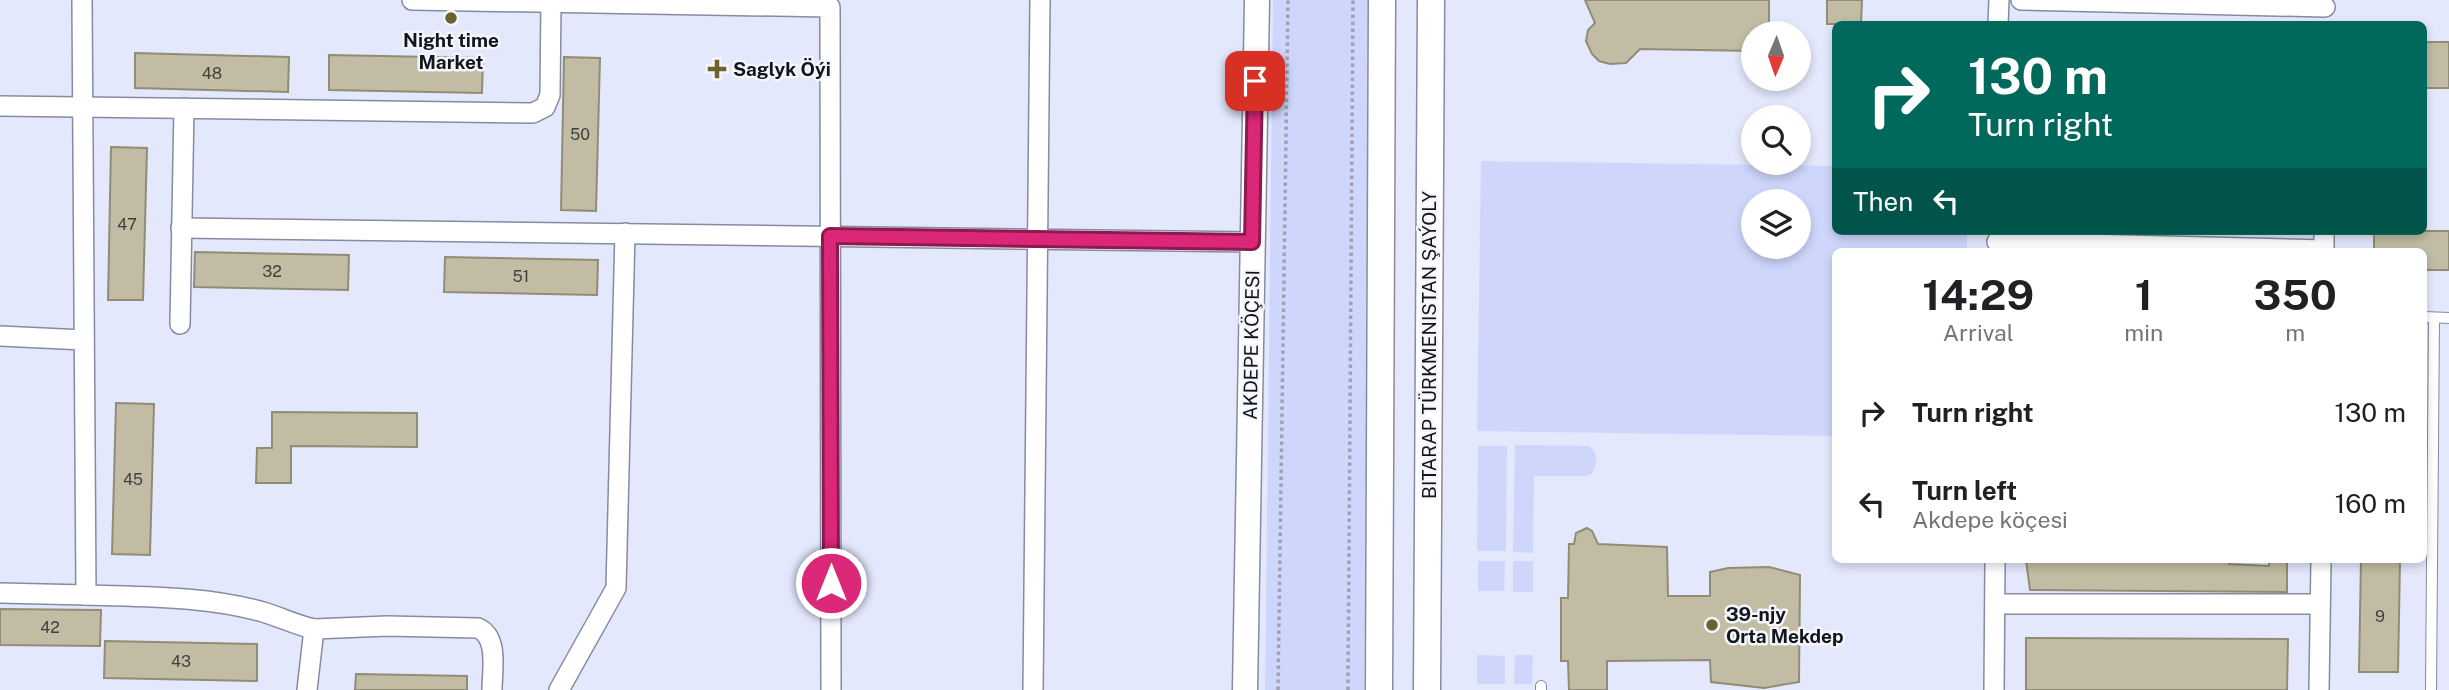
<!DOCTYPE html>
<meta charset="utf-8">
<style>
body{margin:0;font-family:"Public Sans",sans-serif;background:#f6f6f6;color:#202124;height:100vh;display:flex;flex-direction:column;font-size:26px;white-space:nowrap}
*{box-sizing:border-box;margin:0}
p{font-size:23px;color:#757577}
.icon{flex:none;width:38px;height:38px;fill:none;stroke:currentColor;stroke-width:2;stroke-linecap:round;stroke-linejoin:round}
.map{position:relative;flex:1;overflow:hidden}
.drawer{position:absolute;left:1832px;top:248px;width:595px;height:315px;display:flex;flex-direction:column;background:#fff;border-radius:10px;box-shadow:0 4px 10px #0003}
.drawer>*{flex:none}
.banner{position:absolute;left:1832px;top:21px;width:595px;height:214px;border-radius:10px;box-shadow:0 4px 10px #0003;background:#00695c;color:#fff;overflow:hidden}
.needle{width:46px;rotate:182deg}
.fabs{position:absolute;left:1741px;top:21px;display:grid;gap:14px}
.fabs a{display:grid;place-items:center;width:70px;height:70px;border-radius:50%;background:#fff;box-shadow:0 4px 10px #0003;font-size:35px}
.pin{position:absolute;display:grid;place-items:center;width:60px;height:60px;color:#fff;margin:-30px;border-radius:14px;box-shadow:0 4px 10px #0006}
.me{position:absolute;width:77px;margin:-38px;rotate:0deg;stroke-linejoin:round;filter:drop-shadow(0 0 5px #0008)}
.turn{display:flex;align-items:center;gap:24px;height:147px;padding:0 21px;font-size:32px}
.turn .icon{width:91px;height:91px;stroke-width:2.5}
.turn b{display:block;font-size:49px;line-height:60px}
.then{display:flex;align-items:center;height:66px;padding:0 21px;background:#0003;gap:14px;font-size:26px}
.eta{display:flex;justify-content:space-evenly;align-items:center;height:119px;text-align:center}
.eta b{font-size:42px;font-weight:700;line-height:49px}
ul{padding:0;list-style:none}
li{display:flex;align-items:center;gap:21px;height:91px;padding:0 21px}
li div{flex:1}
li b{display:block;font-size:26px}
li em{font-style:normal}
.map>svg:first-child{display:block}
</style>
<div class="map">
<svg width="2449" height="690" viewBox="0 0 2449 690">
<rect width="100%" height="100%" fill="#e4e8fc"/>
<g fill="#ced6fb" fill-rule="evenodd">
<polygon points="1273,0 1371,0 1364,690 1265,690"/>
<path d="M1481,161L1836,166V231H1967V252H1836V436L1477,431ZM1799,201V247H1754V201Z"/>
<path d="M1515,445L1589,446C1599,453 1597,464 1592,474L1585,476H1534L1533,553L1513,552Z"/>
<polygon points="1478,446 1507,446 1506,551 1477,551"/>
<polygon points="1478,561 1505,561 1504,591 1478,591"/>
<rect x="1513" y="561" width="20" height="31"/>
<polygon points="1477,655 1505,656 1505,684 1477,684"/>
<polygon points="1515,655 1533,655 1532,684 1514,684"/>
</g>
<g fill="#c1bca3" stroke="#918c75" stroke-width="2">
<polygon points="1585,0 1769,0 1769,33 1754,33 1754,51 1640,49 1626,63 1610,64 1599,61 1592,54 1586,41 1588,30 1595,23"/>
<polygon points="1827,0 1862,0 1861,24 1827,24"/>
<rect x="2424" y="42" width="25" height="46"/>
<polygon points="135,53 289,57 288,92 135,88"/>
<polygon points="329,55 483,58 482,93 329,90"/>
<polygon points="564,57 600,58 596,211 561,210"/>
<polygon points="111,147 147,148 143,300 108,300"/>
<polygon points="2374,231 2449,231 2449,270 2424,270 2424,252 2374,252"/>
<polygon points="195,252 349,255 348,290 194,287"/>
<polygon points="445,257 598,260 597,295 444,292"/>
<polygon points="116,403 154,404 150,555 112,554"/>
<polygon points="272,412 417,413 417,447 291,446 291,483 256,483 257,448 272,448"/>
<polygon points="1587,528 1592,531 1598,544 1667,547 1668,596 1710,596 1710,572 1728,568 1769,567 1800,575 1799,682 1764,688 1711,682 1710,660 1607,661 1607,690 1569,690 1568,661 1561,661 1561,598 1568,598 1569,544 1574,544 1576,533"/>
<polygon points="2026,560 2229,560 2229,564 2269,566 2269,560 2287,560 2287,592 2030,590"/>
<polygon points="2361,560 2400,560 2398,672 2359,672"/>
<polygon points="0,609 101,610 100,646 0,645"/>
<polygon points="2026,638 2288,639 2287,690 2026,690"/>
<polygon points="105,641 257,644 257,681 104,678"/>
<polygon points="356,674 467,676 467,690 355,690"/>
</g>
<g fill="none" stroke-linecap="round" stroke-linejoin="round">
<defs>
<g id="service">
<polyline points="2424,317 2449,318"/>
<polyline points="1541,690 1541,686"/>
<polyline points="2431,690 2434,318"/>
</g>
<g id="minor">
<polyline points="412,0 830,7 831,690"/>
<polyline points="2021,0 2325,7"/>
<polyline points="1998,24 1999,0"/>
<polyline points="0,106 533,113 545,107 550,95 551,2"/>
<polyline points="181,228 1253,242"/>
<polyline points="1997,242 2324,250"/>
<polyline points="2324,252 2324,231"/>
<polyline points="180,324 184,108"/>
<polyline points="0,336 84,340"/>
<polyline points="0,593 86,595 82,0"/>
<path d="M86,595C145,597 206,596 263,612C280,617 296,625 314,629L307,690"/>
<polyline points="1995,604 2320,604"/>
<path d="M314,629L387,626L478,628C499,637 492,671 492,690"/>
<polyline points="559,690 616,588 625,233"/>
<polyline points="1033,690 1040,0"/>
<polyline points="1994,690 1995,560"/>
<polyline points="2319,690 2321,560"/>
</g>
<polyline id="tertiary" points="1245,690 1257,0"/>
<g id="secondary">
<polyline points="1379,690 1382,0"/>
<polyline points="1427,690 1431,0"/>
</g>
</defs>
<use href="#service" stroke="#868ba1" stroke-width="12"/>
<use href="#minor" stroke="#868ba1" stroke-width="22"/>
<use href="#tertiary" stroke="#868ba1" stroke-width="27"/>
<use href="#secondary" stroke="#868ba1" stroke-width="29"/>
<g stroke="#9fa2b2" stroke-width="3.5" stroke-dasharray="3.5 3.5" stroke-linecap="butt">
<polyline points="1278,690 1288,0"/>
<polyline points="1348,690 1353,0"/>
</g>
<use href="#service" stroke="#fff" stroke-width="10"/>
<use href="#minor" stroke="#fff" stroke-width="19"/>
<use href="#tertiary" stroke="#fff" stroke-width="24"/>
<use href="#secondary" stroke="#fff" stroke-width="26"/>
</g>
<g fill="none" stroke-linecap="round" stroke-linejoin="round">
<defs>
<polyline id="route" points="831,583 830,236 1252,242 1255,81"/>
</defs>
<use href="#route" stroke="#8e194d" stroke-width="18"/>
<use href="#route" stroke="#db2777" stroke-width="12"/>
</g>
<g fill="#6d622e" stroke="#f5f6fb" stroke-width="2.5">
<circle cx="451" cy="18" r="7"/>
<path d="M713.5 58.5h7v7h7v7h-7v7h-7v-7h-7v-7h7z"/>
<circle cx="1712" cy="625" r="7"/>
</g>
<g text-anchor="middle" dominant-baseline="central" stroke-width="5" stroke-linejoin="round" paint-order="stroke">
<g font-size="16" fill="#3e3f3e">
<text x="212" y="73">48</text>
<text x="580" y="134">50</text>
<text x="127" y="224">47</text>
<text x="272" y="271">32</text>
<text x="521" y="276">51</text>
<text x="133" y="479">45</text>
<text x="2380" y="616">9</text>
<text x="50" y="627">42</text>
<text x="181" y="661">43</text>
</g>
<g font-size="19" font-weight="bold" fill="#13151d" stroke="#f5f6fb" text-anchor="start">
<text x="451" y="40" text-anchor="middle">Night time<tspan x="451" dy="22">Market</tspan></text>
<text x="733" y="69">Saglyk Öýi</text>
<text x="1726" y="614">39-njy<tspan x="1726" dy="22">Orta Mekdep</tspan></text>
</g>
<g font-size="19" fill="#13151d" stroke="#f5f6fb">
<text transform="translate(1251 345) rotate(-89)">AKDEPE KÖÇESI</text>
<text transform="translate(1429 345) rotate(-90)">BITARAP TÜRKMENISTAN ŞAÝOLY</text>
</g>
</g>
</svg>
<div class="fabs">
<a><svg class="needle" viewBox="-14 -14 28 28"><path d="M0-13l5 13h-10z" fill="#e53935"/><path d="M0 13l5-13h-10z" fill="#757577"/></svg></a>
<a><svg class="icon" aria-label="search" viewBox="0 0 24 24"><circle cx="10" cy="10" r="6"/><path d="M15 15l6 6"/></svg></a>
<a><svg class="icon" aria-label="layers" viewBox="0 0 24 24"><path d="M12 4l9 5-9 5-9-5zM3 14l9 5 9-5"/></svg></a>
</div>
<div class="pin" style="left:1255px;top:81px;background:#d93025"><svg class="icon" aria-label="arrive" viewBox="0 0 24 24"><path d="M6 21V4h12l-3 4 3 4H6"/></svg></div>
<svg class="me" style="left:831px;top:583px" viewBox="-20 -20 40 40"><circle r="17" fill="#db2777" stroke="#fff" stroke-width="3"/><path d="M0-11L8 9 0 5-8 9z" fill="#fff"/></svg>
<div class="banner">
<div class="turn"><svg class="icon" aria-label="right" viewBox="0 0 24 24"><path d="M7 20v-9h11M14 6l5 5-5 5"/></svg><div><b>130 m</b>Turn right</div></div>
<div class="then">Then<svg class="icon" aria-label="left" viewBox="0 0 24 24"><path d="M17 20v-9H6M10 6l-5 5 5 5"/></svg></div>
</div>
<section class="drawer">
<div class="eta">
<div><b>14:29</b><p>Arrival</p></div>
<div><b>1</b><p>min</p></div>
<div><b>350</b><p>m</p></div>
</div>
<ul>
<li><svg class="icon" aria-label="right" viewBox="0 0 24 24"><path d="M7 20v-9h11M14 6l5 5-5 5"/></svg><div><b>Turn right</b></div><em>130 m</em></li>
<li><svg class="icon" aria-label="left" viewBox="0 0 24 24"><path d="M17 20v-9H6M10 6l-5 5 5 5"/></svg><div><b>Turn left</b><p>Akdepe köçesi</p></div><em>160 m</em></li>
</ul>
</section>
</div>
